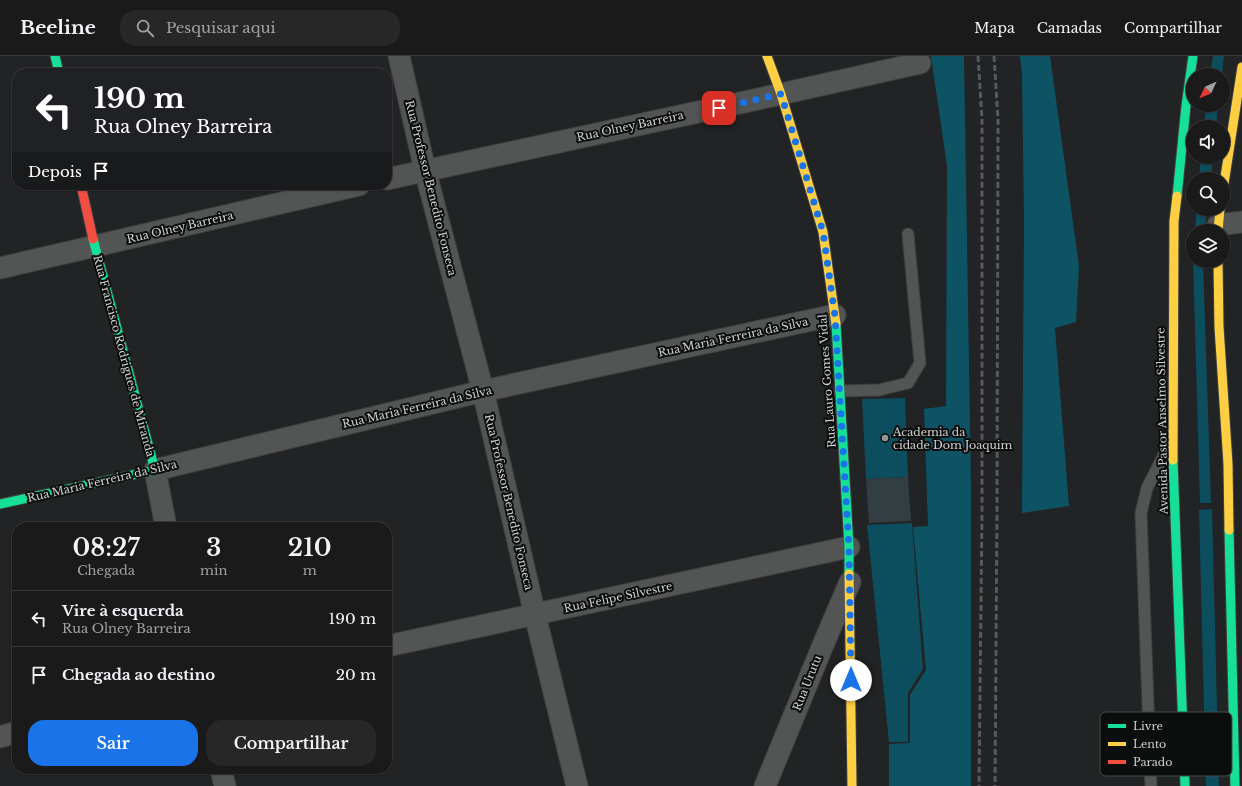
<!DOCTYPE html>
<html lang="pt">
<meta charset="utf-8">
<style>
body{margin:0;font-family:"Libre Baskerville",serif;background:#272728;color:#f1f3f6;height:100vh;display:flex;flex-direction:column;font-size:15px;white-space:nowrap}
*{box-sizing:border-box;margin:0}
p{font-size:13px;color:#9fa1a3}
.icon{flex:none;width:22px;height:22px;fill:none;stroke:currentColor;stroke-width:2;stroke-linecap:round;stroke-linejoin:round}
.map{position:relative;flex:1;overflow:hidden}
.sheet{position:absolute;left:12px;top:466px;width:380px;height:252px;display:flex;flex-direction:column;background:#1a1a1b;border-radius:16px;box-shadow:0 1px 3px #0004,0 0 0 1px #38383a}
.sheet>*{flex:none}
.hud{position:absolute;left:12px;top:12px;width:380px;height:122px;border-radius:16px;box-shadow:0 1px 3px #0004,0 0 0 1px #38383a;background:#202124;color:#fff;overflow:hidden}
.needle{width:26px;rotate:226deg}
.controls{position:absolute;left:1186px;top:12px;display:grid;gap:8px}
.controls a{display:grid;place-items:center;width:44px;height:44px;border-radius:50%;background:#1a1a1b;box-shadow:0 1px 3px #0004,0 0 0 1px #38383a;font-size:20px}
.pin{position:absolute;display:grid;place-items:center;width:34px;height:34px;color:#fff;margin:-17px;border-radius:8px;box-shadow:0 2px 6px #0006}
.me{position:absolute;width:44px;margin:-22px;rotate:0deg;stroke-linejoin:round;filter:drop-shadow(0 0 3px #0008)}
.turn{display:flex;align-items:center;gap:14px;height:84px;padding:0 16px;font-size:18px}
.turn .icon{width:52px;height:52px;stroke-width:2.5}
.turn b{display:block;font-size:28px;line-height:34px}
.then{display:flex;align-items:center;height:38px;padding:0 16px;background:#0003;gap:8px;font-size:15px}
.eta{display:flex;justify-content:space-evenly;align-items:center;height:68px;text-align:center}
.eta b{font-size:24px;font-weight:600;line-height:28px}
.cta{display:flex;gap:8px;margin-top:auto;padding:8px 16px}
.cta a{flex:1;height:46px;border-radius:16px;background:#1a73e8;color:#fff;font-size:16px;font-weight:600;line-height:46px;text-align:center}
.cta a+a{background:#272728;color:#f1f3f6}
ul{padding:0;list-style:none}
li{display:flex;align-items:center;gap:12px;height:56px;padding:0 16px;border-top:1px solid #38383a}
li div{flex:1}
li b{display:block;font-size:15px}
li em{font-style:normal}
header{display:flex;align-items:center;gap:24px;box-sizing:border-box;height:56px;padding:0 20px;background:#1a1a1b;border-bottom:1px solid #38383a}
header strong{font-size:19px}
nav{display:flex;gap:22px;margin-inline-start:auto;font-size:14px}
.search{width:280px;height:36px;background:#272728;display:flex;align-items:center;gap:10px;box-sizing:border-box;padding:0 14px;border-radius:16px;color:#9fa1a3;font-size:15px}
.map>svg:first-child{display:block}
</style>
<header>
<strong>Beeline</strong>
<div class="search"><svg class="icon" aria-label="search" viewBox="0 0 24 24"><circle cx="10" cy="10" r="6"/><path d="M15 15l6 6"/></svg>Pesquisar aqui</div>
<nav><a>Mapa</a><a>Camadas</a><a>Compartilhar</a></nav>
</header>
<div class="map">
<svg width="1242" height="730" viewBox="0 0 1242 730">
<rect width="100%" height="100%" fill="#222324"/>
<g fill="#0c4d5e">
<polygon points="1213,0 1224,0 1222,19 1210,19"/>
<polygon points="1206,49 1218,49 1216,71 1204,71"/>
<polygon points="1201,101 1213,101 1211,123 1199,123"/>
<polygon points="1197,153 1207,153 1205,175 1195,175"/>
<polygon points="1193,205 1203,205 1211,447 1200,447"/>
<polygon points="905,342 908,421 866,423 862,343"/>
<polygon points="1212,453 1219,730 1206,730 1199,454"/>
<polygon points="912,467 923,613 908,637 908,686 889,686 867,469"/>
</g>
<g fill="#0d5364">
<polygon points="931,0 964,0 971,431 971,730 889,730 889,688 910,687 910,639 926,614 913,471 928,470 924,353 946,350 947,110"/>
<polygon points="1020,0 1050,0 1079,210 1076,266 1055,272 1069,450 1022,457 1024,166 1022,19"/>
</g>
<polygon fill="#333e43" points="908,421 911,465 869,467 866,423"/>
<g fill="none" stroke-linecap="round" stroke-linejoin="round">
<defs>
<g id="lane">
<polyline points="840,335 879,334 908,327 920,307 908,178"/>
<polyline points="1151,730 1141,457 1147,432 1168,391"/>
</g>
<g id="street">
<polyline points="399,0 425,114 483,335 535,559 577,730"/>
<polyline points="387,123 781,38 920,7"/>
<polyline points="1218,169 1242,166"/>
<polyline points="0,212 359,129"/>
<polyline points="166,471 155,414 483,335 835,259"/>
<polyline points="387,590 849,491"/>
<polyline points="0,681 17,676"/>
<polyline points="221,713 225,730"/>
<polyline points="765,730 823,589 850,526"/>
</g>
<g id="fast">
<polyline points="55,0 59,17"/>
<polyline points="1177,140 1186,50 1193,0"/>
<polyline points="836,268 849,491 849,518"/>
<polyline points="1173,404 1185,730"/>
<polyline points="0,448 155,414 93,183"/>
<polyline points="1229,474 1235,730"/>
</g>
<g id="slow">
<polyline points="767,0 781,38 823,176 836,268"/>
<polyline points="1223,134 1242,11"/>
<polyline points="1218,175 1220,153"/>
<polyline points="1218,205 1219,271 1228,408 1229,474"/>
<polyline points="1173,404 1174,165 1177,140"/>
<polyline points="849,518 852,730"/>
</g>
<polyline id="jam" points="81,129 93,183"/>
</defs>
<use href="#lane" stroke="#3f4040" stroke-width="13"/>
<use href="#street" stroke="#3f4040" stroke-width="23"/>
<use href="#fast" stroke="#3f4040" stroke-width="11"/>
<use href="#slow" stroke="#3f4040" stroke-width="11"/>
<use href="#jam" stroke="#3f4040" stroke-width="11"/>
<use href="#lane" stroke="#535454" stroke-width="11"/>
<use href="#street" stroke="#535454" stroke-width="21"/>
<use href="#fast" stroke="#16e098" stroke-width="9"/>
<use href="#slow" stroke="#ffcf43" stroke-width="9"/>
<use href="#jam" stroke="#f24e42" stroke-width="9"/>
<g stroke="#58595a" stroke-width="3" stroke-dasharray="6 3" stroke-linecap="butt">
<polyline points="978,0 982,63 982,456 979,730"/>
<polyline points="994,0 998,63 997,456 995,730"/>
</g>
</g>
<g fill="none" stroke-linecap="round" stroke-linejoin="round">
<polyline stroke="#1a73e8" stroke-width="7" stroke-dasharray="0 12.6" points="719,52 781,38 823,176 835,260 849,491 851,624"/>
</g>
<circle fill="#939595" stroke="#0c0d0d" stroke-width="1.5" cx="885" cy="382" r="4"/>
<g text-anchor="middle" dominant-baseline="central" stroke-width="4" stroke-linejoin="round" paint-order="stroke">
<g font-size="11" fill="#d0d2d2" stroke="#0c0d0d">
<text transform="translate(630 70) rotate(-12)">Rua Olney Barreira</text>
<text transform="translate(431 132) rotate(76)">Rua Professor Benedito Fonseca</text>
<text transform="translate(180 171) rotate(-13)">Rua Olney Barreira</text>
<text transform="translate(733 281) rotate(-12)">Rua Maria Ferreira da Silva</text>
<text transform="translate(124 300) rotate(75)">Rua Francisco Rodrigues de Miranda</text>
<text transform="translate(827 325) rotate(-94)">Rua Lauro Gomes Vidal</text>
<text transform="translate(417 351) rotate(-13)">Rua Maria Ferreira da Silva</text>
<text transform="translate(1162 365) rotate(-91)">Avenida Pastor Anselmo Silvestre</text>
<text transform="translate(102 425) rotate(-13)">Rua Maria Ferreira da Silva</text>
<text transform="translate(509 446) rotate(77)">Rua Professor Benedito Fonseca</text>
<text transform="translate(618 541) rotate(-12)">Rua Felipe Silvestre</text>
<text transform="translate(807 627) rotate(-68)">Rua Urutu</text>
</g>
<g font-size="11" fill="#d0d2d2" stroke="#0c0d0d" text-anchor="start">
<text x="893" y="376">Academia da<tspan x="893" dy="13">cidade Dom Joaquim</tspan></text>
</g>
</g>
<rect x="1100" y="656" width="132" height="64" rx="6" fill="#0c0d0d" stroke="#474848" stroke-width="1"/>
<rect x="1108" y="668" width="18" height="4" fill="#16e098"/>
<rect x="1108" y="686" width="18" height="4" fill="#ffcf43"/>
<rect x="1108" y="704" width="18" height="4" fill="#f24e42"/>
<g font-size="11" fill="#d0d2d2">
<text x="1133" y="674">Livre</text>
<text x="1133" y="692">Lento</text>
<text x="1133" y="710">Parado</text>
</g>
</svg>
<div class="controls">
<a><svg class="needle" viewBox="-14 -14 28 28"><path d="M0-13l5 13h-10z" fill="#e53935"/><path d="M0 13l5-13h-10z" fill="#9fa1a3"/></svg></a>
<a><svg class="icon" aria-label="sound" viewBox="0 0 24 24"><path d="M4 9h4l5-4v14l-5-4H4zM17 9q2 3 0 6"/></svg></a>
<a><svg class="icon" aria-label="search" viewBox="0 0 24 24"><circle cx="10" cy="10" r="6"/><path d="M15 15l6 6"/></svg></a>
<a><svg class="icon" aria-label="layers" viewBox="0 0 24 24"><path d="M12 4l9 5-9 5-9-5zM3 14l9 5 9-5"/></svg></a>
</div>
<div class="pin" style="left:719px;top:52px;background:#d93025"><svg class="icon" aria-label="arrive" viewBox="0 0 24 24"><path d="M6 21V4h12l-3 4 3 4H6"/></svg></div>
<svg class="me" style="left:851px;top:624px" viewBox="-20 -20 40 40"><circle r="19" fill="#fff"/><path d="M0-13L10 11 0 6-10 11z" fill="#1a73e8"/></svg>
<div class="hud">
<div class="turn"><svg class="icon" aria-label="left" viewBox="0 0 24 24"><path d="M17 20v-9H6M10 6l-5 5 5 5"/></svg><div><b>190 m</b>Rua Olney Barreira</div></div>
<div class="then">Depois<svg class="icon" aria-label="arrive" viewBox="0 0 24 24"><path d="M6 21V4h12l-3 4 3 4H6"/></svg></div>
</div>
<section class="sheet">
<div class="eta">
<div><b>08:27</b><p>Chegada</p></div>
<div><b>3</b><p>min</p></div>
<div><b>210</b><p>m</p></div>
</div>
<ul>
<li><svg class="icon" aria-label="left" viewBox="0 0 24 24"><path d="M17 20v-9H6M10 6l-5 5 5 5"/></svg><div><b>Vire à esquerda</b><p>Rua Olney Barreira</p></div><em>190 m</em></li>
<li><svg class="icon" aria-label="arrive" viewBox="0 0 24 24"><path d="M6 21V4h12l-3 4 3 4H6"/></svg><div><b>Chegada ao destino</b></div><em>20 m</em></li>
</ul>
<div class="cta"><a>Sair</a><a>Compartilhar</a></div>
</section>
</div>
